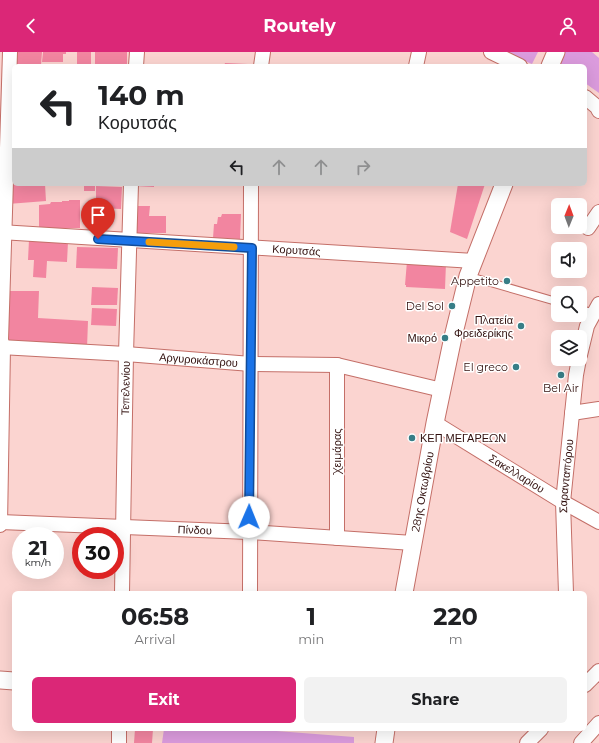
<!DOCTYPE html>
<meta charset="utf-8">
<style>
body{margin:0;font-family:Montserrat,sans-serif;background:#f2f2f2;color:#202124;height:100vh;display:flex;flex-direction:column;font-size:15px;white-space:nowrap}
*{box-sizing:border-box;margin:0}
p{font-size:13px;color:#757577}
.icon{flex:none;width:22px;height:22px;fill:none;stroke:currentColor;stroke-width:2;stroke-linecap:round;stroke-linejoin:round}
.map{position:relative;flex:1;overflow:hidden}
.drawer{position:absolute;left:12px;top:539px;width:575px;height:140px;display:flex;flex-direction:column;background:#fff;border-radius:6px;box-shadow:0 4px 16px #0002}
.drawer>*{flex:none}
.banner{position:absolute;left:12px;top:12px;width:575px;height:122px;border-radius:6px;box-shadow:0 4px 16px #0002;background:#fff;color:#202124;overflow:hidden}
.needle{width:26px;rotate:1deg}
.controls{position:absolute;left:551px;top:146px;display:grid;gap:8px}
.controls a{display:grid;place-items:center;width:36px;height:36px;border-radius:6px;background:#fff;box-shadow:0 4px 16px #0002;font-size:20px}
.speed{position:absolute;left:12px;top:475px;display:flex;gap:8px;font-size:20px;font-weight:700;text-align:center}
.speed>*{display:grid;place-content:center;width:52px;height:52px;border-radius:50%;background:#fff;box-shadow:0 4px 16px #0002;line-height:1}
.speed small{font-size:10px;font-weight:400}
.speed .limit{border:6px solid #d22;background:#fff;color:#111}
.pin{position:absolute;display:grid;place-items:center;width:34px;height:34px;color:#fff;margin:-41px -17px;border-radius:50% 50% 50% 0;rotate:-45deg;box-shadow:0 0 4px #0007}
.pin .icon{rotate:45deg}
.me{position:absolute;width:44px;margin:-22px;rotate:1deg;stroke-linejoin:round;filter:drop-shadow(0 0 3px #0008)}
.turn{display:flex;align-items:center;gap:14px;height:84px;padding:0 20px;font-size:18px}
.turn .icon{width:52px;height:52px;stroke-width:2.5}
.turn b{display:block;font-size:28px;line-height:34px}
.lanes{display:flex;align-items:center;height:38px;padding:0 20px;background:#0003;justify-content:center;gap:20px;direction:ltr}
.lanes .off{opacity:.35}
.eta{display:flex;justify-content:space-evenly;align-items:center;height:68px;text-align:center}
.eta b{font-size:24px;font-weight:700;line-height:28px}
.primary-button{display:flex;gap:8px;margin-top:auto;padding:8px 20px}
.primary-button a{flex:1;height:46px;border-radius:6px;background:#db2777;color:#fff;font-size:16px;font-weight:700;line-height:46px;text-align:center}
.primary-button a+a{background:#f2f2f2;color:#202124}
header{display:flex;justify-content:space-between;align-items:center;height:52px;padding:0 20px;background:#db2777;color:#fff;font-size:18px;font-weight:700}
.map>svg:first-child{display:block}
</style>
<header><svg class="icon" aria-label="back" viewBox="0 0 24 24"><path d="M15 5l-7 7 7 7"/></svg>Routely<svg class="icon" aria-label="person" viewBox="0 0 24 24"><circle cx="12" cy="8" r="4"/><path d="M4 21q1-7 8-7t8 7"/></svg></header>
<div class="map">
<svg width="599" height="691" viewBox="0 0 599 691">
<rect width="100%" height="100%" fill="#fbd4d0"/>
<g fill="#db9bdd">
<polygon points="504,0 538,0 532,12"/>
<polygon points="564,0 592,0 599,6 599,41 585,31 585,14 558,14"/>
<polygon points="164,677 250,677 354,685 354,691 162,691"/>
</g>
<g fill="#f285a0">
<polygon points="16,0 42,0 41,13 16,12"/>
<polygon points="43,0 66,0 66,2 63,2 63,10 42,10"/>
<polygon points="77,0 91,0 91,14 77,13"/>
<polygon points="95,0 127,0 127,13 95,12"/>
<polygon points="225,11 248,12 248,14 224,14"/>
<polygon points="9,129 14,129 14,132 45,132 46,149 8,152"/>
<rect x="84" y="132" width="11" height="7"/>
<polygon points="134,132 154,132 154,135 134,134"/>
<polygon points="458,132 485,132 467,187 450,180"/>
<polygon points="96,134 122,135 121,157 96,156"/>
<polygon points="69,148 80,148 80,176 61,176 61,180 39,180 39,153 50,152 51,150 62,150 62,149 69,149"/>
<polygon points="136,154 150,154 149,164 166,164 166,181 136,181"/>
<polygon points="222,162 241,162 240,187 213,186 214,172 217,172 218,165 221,165"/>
<polygon points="29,188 68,190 67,210 47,209 46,226 33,225 34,208 28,208"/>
<polygon points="77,195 118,196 117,217 76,216"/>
<polygon points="407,209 446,211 445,237 406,235 406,233 405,233"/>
<polygon points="92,235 118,236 117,253 91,253"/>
<polygon points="7,239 39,239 38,266 88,269 87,296 5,293"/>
<polygon points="92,256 117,257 116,274 91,273"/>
<polygon points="135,677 153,677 152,691 134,691"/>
</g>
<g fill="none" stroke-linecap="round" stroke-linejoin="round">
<defs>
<g id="service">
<polyline points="468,224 558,250"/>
<polyline points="580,257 593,261"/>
</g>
<g id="minor">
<polyline points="491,0 520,14"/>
<polyline points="136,14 137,0"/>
<polyline points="261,14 263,0"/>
<polyline points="416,14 419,0"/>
<polyline points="585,45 597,55 599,59"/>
<polyline points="588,176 599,160"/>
<path id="s1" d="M0,180L474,209"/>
<path id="s2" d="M0,295L126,302L251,312L337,313L442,338"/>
<polyline points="580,303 587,274 599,252"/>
<polyline points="337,313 337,486"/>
<polyline points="572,361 599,357"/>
<path id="s3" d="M435,371L563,450L599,470"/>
<path id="s4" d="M0,470L249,480L413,491"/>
<polyline points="0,473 3,295 1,288 10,0"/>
<path id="s5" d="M122,541L126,302L131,132"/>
<polyline points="250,541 251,132"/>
<path id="s6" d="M566,541L563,450L576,323L579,307"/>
<polyline points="585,633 599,619"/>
<polyline points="119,691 119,677"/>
<polyline points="527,691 541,677"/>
<polyline points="581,691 599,671"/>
</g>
<g id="tertiary">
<polyline points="550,14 556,0"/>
<path id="s7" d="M404,541L435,371L453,285L468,224L504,132"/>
<polyline points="0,628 14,629"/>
<polyline points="384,691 386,677"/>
</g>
</defs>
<use href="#service" stroke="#c46f68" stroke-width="9"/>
<use href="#minor" stroke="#c46f68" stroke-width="16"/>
<use href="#tertiary" stroke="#c46f68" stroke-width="19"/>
<use href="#service" stroke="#fff" stroke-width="7"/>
<use href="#minor" stroke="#fff" stroke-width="14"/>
<use href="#tertiary" stroke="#fff" stroke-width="17"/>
</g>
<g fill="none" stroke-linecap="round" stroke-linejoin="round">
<defs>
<polyline id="route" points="98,187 252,196 249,465"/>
</defs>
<use href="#route" stroke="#114b97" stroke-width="10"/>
<use href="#route" stroke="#1a73e8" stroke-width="7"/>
<polyline stroke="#f59e0b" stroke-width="7" points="149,190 234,195"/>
</g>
<g fill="#377e87" stroke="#fff" stroke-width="1.5">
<circle cx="507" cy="229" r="4"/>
<circle cx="452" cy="254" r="4"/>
<circle cx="521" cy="274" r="4"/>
<circle cx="445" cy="286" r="4"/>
<circle cx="516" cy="315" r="4"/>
<circle cx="561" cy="323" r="4"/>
<circle cx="412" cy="386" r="4"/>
</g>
<g text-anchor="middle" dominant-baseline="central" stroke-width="3" stroke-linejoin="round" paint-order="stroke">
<g font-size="11" fill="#300f0d" stroke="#fff">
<text stroke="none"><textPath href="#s1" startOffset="297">Κορυτσάς</textPath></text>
<text stroke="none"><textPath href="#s2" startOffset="199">Αργυροκάστρου</textPath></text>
<text stroke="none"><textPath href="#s5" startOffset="205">Τεπελενίου</textPath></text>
<text transform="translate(337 399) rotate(-90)">Χειμάρας</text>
<text stroke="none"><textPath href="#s3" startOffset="96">Σακελλαρίου</textPath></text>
<text stroke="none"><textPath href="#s6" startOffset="117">Σαρανταπόρου</textPath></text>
<text stroke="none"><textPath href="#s7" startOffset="103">28ης Οκτωβρίου</textPath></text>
<text stroke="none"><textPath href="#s4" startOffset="195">Πίνδου</textPath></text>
</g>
<g font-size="11" fill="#300f0d" stroke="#fff" text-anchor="end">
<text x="499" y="229">Appetito</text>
<text x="444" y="254">Del Sol</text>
<text x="513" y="268">Πλατεία<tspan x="513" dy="13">Φρειδερίκης</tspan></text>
<text x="437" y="286">Μικρό</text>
<text x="508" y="315">El greco</text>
<text x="561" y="336" text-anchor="middle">Bel Air</text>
<text x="420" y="386" text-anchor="start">ΚΕΠ ΜΕΓΑΡΕΩΝ</text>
</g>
</g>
</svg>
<div class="controls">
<a><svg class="needle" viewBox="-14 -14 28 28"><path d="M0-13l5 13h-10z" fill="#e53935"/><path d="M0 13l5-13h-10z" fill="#757577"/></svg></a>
<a><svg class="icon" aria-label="sound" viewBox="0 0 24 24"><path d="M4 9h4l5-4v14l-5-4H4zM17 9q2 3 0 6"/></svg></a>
<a><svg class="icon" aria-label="search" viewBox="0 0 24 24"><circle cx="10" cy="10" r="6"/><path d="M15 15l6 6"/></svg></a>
<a><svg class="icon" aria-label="layers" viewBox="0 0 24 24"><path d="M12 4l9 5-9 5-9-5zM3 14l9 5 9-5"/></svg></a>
</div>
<div class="speed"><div>21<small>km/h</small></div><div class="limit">30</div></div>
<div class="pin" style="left:98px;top:187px;background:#d93025"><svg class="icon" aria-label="arrive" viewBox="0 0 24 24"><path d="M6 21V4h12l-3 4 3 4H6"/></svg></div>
<svg class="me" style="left:249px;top:465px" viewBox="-20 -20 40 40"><circle r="19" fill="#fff"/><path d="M0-13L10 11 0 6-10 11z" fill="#1a73e8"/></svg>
<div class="banner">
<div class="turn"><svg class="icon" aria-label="left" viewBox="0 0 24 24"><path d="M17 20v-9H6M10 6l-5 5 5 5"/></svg><div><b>140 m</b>Κορυτσάς</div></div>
<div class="lanes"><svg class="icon" aria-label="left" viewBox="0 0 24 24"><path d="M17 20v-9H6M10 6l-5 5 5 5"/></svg><svg class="icon off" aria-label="ahead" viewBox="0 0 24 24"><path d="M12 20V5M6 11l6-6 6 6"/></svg><svg class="icon off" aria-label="ahead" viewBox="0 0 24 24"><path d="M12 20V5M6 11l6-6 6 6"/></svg><svg class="icon off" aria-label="right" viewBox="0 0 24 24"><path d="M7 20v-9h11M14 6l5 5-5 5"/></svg></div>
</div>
<section class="drawer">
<div class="eta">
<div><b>06:58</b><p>Arrival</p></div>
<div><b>1</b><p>min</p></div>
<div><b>220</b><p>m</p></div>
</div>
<div class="primary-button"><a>Exit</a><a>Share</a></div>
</section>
</div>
